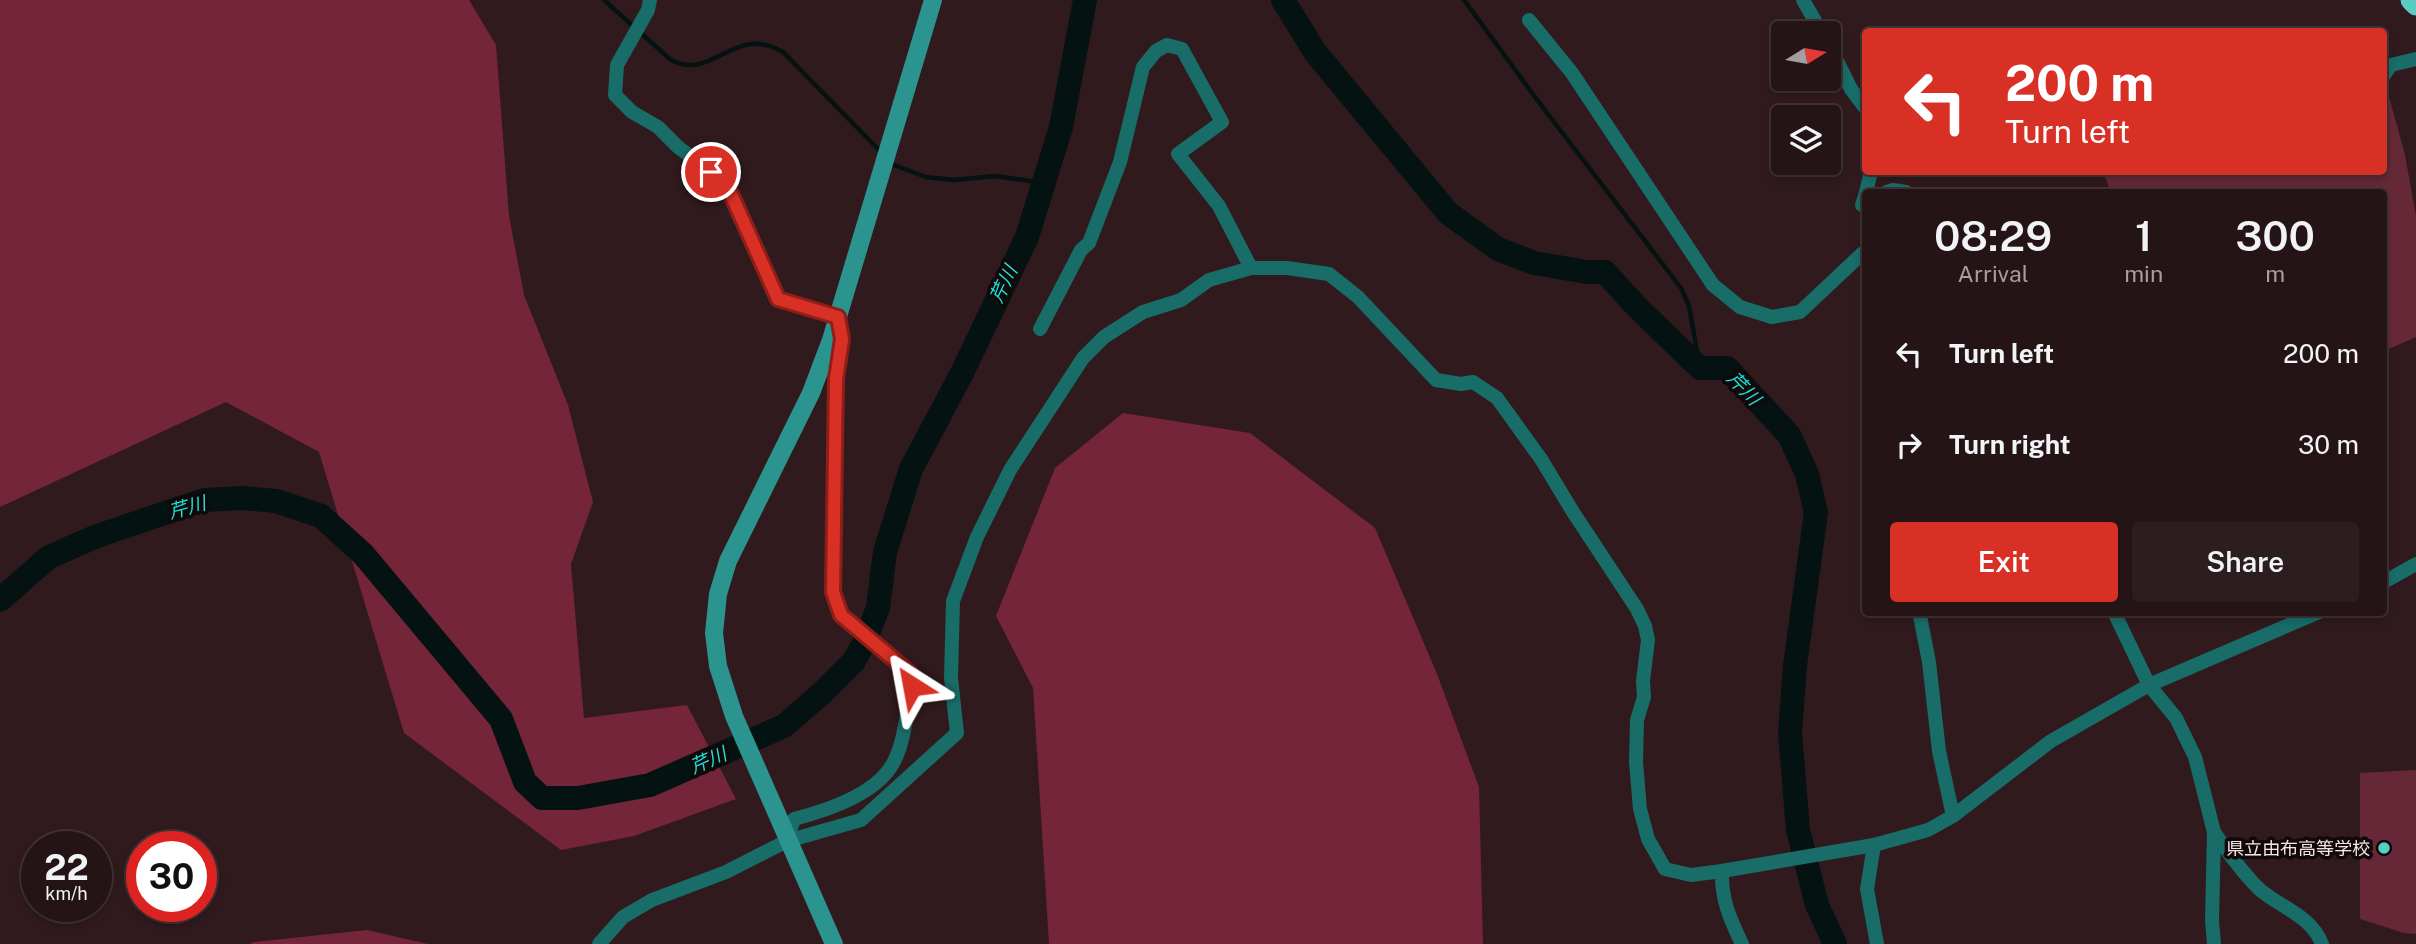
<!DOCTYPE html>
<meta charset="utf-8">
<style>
body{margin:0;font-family:"Public Sans","Noto Sans JP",sans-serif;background:#2c1d1f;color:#f1f3f6;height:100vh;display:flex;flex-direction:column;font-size:26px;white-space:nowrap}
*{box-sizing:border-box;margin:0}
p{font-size:23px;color:#a39ea1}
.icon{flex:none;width:38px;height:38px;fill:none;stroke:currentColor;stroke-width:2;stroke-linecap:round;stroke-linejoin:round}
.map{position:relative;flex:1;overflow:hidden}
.sheet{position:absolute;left:1862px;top:189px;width:525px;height:427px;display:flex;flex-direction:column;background:#241416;border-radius:7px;box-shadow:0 4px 10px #0003,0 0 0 2px #413335}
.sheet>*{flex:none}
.hud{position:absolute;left:1862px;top:28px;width:525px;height:147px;border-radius:7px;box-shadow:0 4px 10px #0003,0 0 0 2px #413335;background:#d93025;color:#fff;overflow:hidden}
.needle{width:46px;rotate:79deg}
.tools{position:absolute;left:1771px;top:21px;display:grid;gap:14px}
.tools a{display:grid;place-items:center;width:70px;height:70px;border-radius:7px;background:#241416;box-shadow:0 4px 10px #0003,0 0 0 2px #413335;font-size:35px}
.speed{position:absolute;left:21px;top:831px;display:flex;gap:14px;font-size:35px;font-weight:700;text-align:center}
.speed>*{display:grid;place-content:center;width:91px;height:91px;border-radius:50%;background:#241416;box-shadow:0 4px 10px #0003,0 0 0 2px #413335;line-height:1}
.speed small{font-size:18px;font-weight:400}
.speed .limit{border:10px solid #d22;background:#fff;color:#111}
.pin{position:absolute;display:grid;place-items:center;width:60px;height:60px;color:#fff;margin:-30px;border:4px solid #fff;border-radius:50%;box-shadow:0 2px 7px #0007}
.me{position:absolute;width:77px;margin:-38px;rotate:326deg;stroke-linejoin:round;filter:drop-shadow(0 0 5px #0008)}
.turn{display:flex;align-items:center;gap:24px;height:147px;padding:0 28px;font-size:32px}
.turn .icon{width:91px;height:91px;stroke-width:2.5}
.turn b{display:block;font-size:49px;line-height:60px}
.eta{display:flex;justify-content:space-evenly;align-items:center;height:119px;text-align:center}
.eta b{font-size:42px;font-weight:600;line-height:49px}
.button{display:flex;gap:14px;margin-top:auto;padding:14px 28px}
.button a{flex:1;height:80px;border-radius:7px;background:#d93025;color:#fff;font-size:28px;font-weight:600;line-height:80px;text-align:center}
.button a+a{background:#2c1d1f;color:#f1f3f6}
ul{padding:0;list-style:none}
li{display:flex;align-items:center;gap:21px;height:91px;padding:0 28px}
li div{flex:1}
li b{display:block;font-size:26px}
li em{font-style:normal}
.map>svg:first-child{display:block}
</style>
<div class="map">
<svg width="2416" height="944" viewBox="0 0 2416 944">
<rect width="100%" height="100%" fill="#301a1e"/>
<g fill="#662837">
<polygon points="2384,78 2405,155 2416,216 2416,337 2384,351 2384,192 2111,192 2103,172 2384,172"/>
<polygon points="2416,770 2416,934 2404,933 2360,919 2360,773"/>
</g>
<g fill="#742539">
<polygon points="0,0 469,0 496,45 509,216 524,295 568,405 593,502 571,564 584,718 687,705 736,799 634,836 561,850 404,733 319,452 226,402 0,507"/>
<polygon points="1123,413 1250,433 1375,528 1437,674 1479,787 1483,944 1049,944 1033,688 996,616 1055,468"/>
<polygon points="367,930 428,944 250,944 254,942"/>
</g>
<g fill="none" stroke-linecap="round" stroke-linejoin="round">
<g stroke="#041312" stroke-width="4.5">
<path d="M604,0L671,60C713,82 734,23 783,52L883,154"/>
<polyline points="1464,0 1538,101 1681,288 1689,306 1700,368"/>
<polyline points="889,160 894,165 926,177 954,180 995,176 1043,183"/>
</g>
<g stroke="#041312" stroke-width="24">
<polyline points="1283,0 1315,52 1448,213 1498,249 1534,263 1587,272 1605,272 1637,307 1700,368 1727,368 1789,435 1807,474 1816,513 1795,665 1790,733 1798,830 1817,905 1835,944"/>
<polyline points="0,600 49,557 97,536 204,500 242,498 276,501 321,516 363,554 501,719 525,782 542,798 578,798 650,785 784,726 822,693 854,661 864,643 878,608 885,552 911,469 962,373 1027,237 1061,127 1085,0"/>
</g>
<g stroke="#186d68" stroke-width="14">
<path d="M650,0L648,10L617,65L615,95L632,112L658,127L678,147L711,172L731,194L778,299L838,317L842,339L836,379L833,592L841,615L910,673C913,689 909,704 906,720C903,737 899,757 888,771C868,797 825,811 794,819L787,841"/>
<polyline points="1803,0 1822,33"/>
<polyline points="1529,20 1572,73 1713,285 1740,307 1772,317 1800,312 1866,250"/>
<polyline points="1829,45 1851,89 1866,109"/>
<polyline points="2384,75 2391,65 2416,59"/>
<polyline points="1866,192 1871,172"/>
<polyline points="1887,192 1893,190 1906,192"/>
<polyline points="1866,193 1862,205 1866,203"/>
<polyline points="1040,329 1081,250 1089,243 1120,162 1143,67 1156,51 1167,45 1182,49 1222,122 1178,154 1219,206 1251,268"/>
<polyline points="2384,582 2416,564"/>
<polyline points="2114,612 2149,685 2176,718 2195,757 2214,832 2212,921 2214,944"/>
<polyline points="1920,616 1929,662 1939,751 1953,816"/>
<path d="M2214,832C2228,852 2241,871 2258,888C2280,908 2310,914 2322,944"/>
<polyline points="1874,845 1867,889 1877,944"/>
<path d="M1722,871C1721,899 1730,919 1742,944"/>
<polyline points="599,944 623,917 652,900 726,872 787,841 861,820 957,733 951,678 953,601 977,537 1010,470 1083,358 1104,337 1143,312 1181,300 1209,280 1251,268 1287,268 1329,274 1358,297 1436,380 1461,384 1473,382 1497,398 1541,459 1573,512 1637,609 1645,626 1648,640 1643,681 1644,697 1637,720 1636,762 1640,809 1648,839 1665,869 1691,875 1722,871 1874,845 1928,830 1953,816 2051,741 2149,685 2319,612"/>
</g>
<polyline stroke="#2b948e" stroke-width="18" points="834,944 734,716 718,666 714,633 718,594 728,561 811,393 831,340 933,0"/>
<polyline stroke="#5bccc4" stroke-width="21" points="2411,0 2416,5"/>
</g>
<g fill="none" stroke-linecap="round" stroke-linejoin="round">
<defs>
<polyline id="route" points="711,172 731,194 778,299 838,317 842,339 836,379 833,592 841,615 910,673 912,686"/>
</defs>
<use href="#route" stroke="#8d1f18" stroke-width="18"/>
<use href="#route" stroke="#d93025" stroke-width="12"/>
</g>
<circle fill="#55cec6" stroke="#110809" stroke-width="2.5" cx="2384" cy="848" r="7"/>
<g text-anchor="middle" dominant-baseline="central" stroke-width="7" stroke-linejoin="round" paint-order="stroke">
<g font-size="18" fill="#f6e5e7" stroke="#110809" text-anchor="end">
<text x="2370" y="848">県立由布高等学校</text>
</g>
<g font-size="19" font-style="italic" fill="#16e4da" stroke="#110809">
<text transform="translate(1003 284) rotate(-64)">芹川</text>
<text transform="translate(1744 388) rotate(46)">芹川</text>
<text transform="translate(187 507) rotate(-15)">芹川</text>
<text transform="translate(708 760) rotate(-24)">芹川</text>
</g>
</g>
</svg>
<div class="tools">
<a><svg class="needle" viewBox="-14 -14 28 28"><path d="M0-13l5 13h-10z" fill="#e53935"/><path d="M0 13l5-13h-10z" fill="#a39ea1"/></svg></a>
<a><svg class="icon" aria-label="layers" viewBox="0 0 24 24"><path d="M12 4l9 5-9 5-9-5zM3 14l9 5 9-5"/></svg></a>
</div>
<div class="speed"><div>22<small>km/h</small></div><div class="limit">30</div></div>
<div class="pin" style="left:711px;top:172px;background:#d93025"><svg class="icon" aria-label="arrive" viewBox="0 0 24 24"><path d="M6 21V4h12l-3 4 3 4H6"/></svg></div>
<svg class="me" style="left:912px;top:686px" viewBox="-20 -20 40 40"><path d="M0-17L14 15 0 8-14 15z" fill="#d93025" stroke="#fff" stroke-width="4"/></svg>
<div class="hud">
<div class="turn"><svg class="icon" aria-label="left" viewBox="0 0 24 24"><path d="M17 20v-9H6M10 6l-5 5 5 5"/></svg><div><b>200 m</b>Turn left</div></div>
</div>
<section class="sheet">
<div class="eta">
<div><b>08:29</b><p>Arrival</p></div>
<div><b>1</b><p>min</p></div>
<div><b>300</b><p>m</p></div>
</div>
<ul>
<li><svg class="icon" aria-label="left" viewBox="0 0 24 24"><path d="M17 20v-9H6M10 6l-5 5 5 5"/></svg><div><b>Turn left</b></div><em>200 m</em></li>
<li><svg class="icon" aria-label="right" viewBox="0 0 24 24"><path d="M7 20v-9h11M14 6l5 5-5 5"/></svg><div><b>Turn right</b></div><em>30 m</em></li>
</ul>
<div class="button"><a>Exit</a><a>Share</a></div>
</section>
</div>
